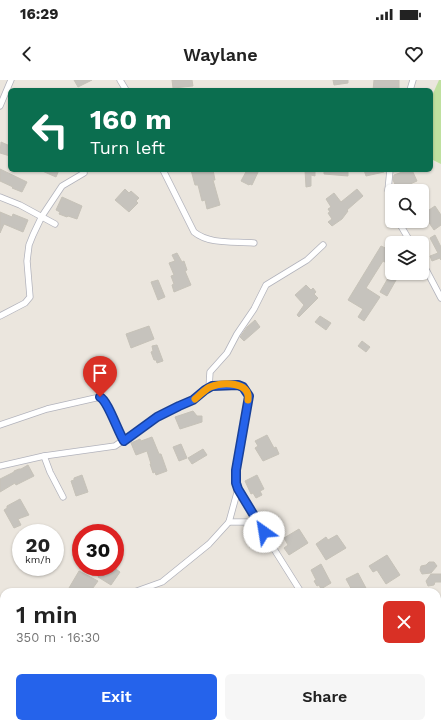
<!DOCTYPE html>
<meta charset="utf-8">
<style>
body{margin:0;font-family:"Work Sans",sans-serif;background:#f6f6f6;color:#222;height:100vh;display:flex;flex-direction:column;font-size:15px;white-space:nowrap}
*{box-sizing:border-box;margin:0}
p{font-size:13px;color:#767676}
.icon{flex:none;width:22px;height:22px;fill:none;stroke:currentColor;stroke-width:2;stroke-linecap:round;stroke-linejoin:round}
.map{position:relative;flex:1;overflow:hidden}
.sheet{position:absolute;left:0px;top:508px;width:441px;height:140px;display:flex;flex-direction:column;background:#fff;border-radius:12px 12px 0 0;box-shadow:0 1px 3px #0004}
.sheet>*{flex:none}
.hud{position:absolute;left:8px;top:8px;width:425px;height:84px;border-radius:6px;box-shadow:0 1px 3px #0004;background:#0b6e4f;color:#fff;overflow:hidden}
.controls{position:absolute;left:385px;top:104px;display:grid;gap:8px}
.controls a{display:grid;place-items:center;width:44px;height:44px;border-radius:6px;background:#fff;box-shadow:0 1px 3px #0004;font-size:20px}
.speed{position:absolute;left:12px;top:444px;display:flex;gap:8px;font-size:20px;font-weight:700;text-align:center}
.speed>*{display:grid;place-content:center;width:52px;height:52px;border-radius:50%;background:#fff;box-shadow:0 1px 3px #0004;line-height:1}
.speed small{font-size:10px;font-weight:400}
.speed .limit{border:6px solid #d22;background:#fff;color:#111}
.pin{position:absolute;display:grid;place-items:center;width:34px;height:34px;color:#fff;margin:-41px -17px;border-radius:50% 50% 50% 0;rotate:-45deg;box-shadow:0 0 4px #0007}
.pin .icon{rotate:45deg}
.me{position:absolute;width:44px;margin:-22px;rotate:328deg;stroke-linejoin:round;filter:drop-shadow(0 0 3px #0008)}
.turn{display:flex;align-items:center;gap:14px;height:84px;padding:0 16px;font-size:18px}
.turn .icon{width:52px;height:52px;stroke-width:2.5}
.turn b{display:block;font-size:28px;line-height:34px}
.round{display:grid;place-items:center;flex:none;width:42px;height:42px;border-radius:6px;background:#f6f6f6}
.headline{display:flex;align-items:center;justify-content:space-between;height:68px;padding:0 16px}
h1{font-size:24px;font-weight:600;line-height:30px}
.cta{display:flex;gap:8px;margin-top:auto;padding:8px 16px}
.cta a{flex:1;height:46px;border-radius:6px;background:#2563eb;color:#fff;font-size:16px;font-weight:600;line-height:46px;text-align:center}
.cta a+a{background:#f6f6f6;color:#222}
.status{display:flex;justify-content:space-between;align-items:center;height:28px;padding:0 20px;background:#fff;direction:ltr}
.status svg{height:11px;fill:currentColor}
header{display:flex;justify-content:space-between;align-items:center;height:52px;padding:0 16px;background:#fff;font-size:18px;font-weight:600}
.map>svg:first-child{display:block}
</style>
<div class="status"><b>16:29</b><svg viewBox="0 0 49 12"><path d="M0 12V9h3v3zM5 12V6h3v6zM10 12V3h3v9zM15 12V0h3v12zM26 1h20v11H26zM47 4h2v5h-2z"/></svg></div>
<header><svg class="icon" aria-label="back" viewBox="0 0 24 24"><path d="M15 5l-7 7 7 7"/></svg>Waylane<svg class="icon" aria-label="heart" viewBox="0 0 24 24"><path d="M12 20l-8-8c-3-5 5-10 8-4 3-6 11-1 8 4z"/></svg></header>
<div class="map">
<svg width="441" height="648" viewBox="0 0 441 648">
<rect width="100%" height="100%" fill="#ebe6de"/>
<polygon fill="#bfe09f" points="439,0 441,0 441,84 431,79 431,18"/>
<g fill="#c6c3bd" stroke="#c6c2b8">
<polygon points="74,0 92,0 78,7"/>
<polygon points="172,0 192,0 193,6 173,8"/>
<polygon points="333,0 348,0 348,3 334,5"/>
<polygon points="374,0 399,0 399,10 373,10"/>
<polygon points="1,62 10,66 10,76 0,73"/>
<polygon points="0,89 27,102 22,112 12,108 13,107 0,101"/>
<polygon points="40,90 59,90 56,97"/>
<polygon points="191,90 213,90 215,100 213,100 220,125 207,129 205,120 202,121 198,105 195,105"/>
<polygon points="247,90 259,90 252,105 250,104 249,105 241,101"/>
<polygon points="305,90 315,90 315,96 311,95 311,106 306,107"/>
<polygon points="324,90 348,90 348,96 324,94"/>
<polygon points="364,90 383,90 384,92 366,96"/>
<polygon points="408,90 412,90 417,101 410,104 413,111 398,111 393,100 394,95"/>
<polygon points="125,109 129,113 131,111 139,118 136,121 138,123 129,132 115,120"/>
<polygon points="357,109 363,116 347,130 348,131 342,139 332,146 328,142 332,139 328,133 330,132 328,129 331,127 326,119 334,113 341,122"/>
<polygon points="62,117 82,126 77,139 68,136 67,137 59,134 60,132 56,130"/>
<polygon points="435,126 441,135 441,145 434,150 423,134"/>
<polygon points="0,132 12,137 13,134 28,140 23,152 4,144 0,153"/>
<polygon points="435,155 441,167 441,180 440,178 432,181 430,176 438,173 430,158"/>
<polygon points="381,166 392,171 392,186 383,181 366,208 380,217 364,241 358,237 363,229 348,220"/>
<polygon points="177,173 182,182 184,181 187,190 185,191 191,205 174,212 172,205 174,204 171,196 174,195 169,183 175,181 172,175"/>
<polygon points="391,193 400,193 387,216 380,212"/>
<polygon points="158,200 165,217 158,220 151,202"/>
<polygon points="306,205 311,210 313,208 316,212 314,214 318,218 299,237 297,235 304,225 295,215"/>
<polygon points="320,236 331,243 326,250 315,242"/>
<polygon points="255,240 260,247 244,261 240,257 247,247"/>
<polygon points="149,246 154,259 131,268 126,254"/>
<polygon points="362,261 370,267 366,272 358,266"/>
<polygon points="157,265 163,281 157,283 156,280 154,280 151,272 153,271 152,266"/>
<polygon points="193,331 197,336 202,336 202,342 180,349 175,337"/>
<polygon points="267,355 274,368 276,367 279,374 263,381 255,368 258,366 255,361"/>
<polygon points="152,357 159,374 161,374 167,391 156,395 155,392 153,393 150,384 151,384 147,371 136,375 131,363 140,359 141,361"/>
<polygon points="181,364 187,378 179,381 173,367"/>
<polygon points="203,369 207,375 192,384 188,378"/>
<polygon points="28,385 34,396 16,405 15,403 0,412 0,399 14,392 14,391 19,389 21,389"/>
<polygon points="82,395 88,412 76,416 71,401 74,400 74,398"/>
<polygon points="257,395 264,409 260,411 262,415 256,418 253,413 251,414 245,401"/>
<polygon points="20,419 29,435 18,439 21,445 14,448 4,430 7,428 7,426"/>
<polygon points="299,449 308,463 289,475 284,468 288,465 284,458"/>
<polygon points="337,455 346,468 326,480 316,464 326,457 328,460"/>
<polygon points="387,475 400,495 386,504 377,490 373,492 369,486"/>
<polygon points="429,482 434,482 437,486 431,493 422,494 420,490 421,486 426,485"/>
<polygon points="321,484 331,503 321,509 319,505 317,506 314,501 316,500 311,490"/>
<polygon points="105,487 113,487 120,492 111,505 98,497"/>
<polygon points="79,491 98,501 90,512 74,512 69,508"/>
<polygon points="358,493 367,510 364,512 353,512 346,499"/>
<polygon points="431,494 441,494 441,502 435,502 434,505 428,506 426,501"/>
</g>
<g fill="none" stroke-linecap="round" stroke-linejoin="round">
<defs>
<g id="street">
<polyline points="120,0 126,10"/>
<polyline points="410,10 413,0"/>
<polyline points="0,26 11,0"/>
<path d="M163,90L194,152C210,165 235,161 254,163"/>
<polyline points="390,90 388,110 392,127"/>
<polyline points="0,117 20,125 55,144"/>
<polyline points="398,141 411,163"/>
<polyline points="422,182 441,218"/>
<polyline points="0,236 25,223 30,217 27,181 29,165 33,155 42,136 62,106 84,93"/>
<polyline points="209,308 210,292 227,273 237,254 254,229 266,205 307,180 323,165"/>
<path d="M0,345L47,329L100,317C110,321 117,351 124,361"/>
<polyline points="44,376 50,392 63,417"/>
<polyline points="0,386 44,376 115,366 157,337 172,329 193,320 205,310 212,307 238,305 246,309 249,316 236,390 236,403 238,409 257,442 301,512"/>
<polyline points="229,442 257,442"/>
<polyline points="134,512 162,502 209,464 229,442 238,409"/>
<polyline points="437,551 441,550"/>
<polyline points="0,568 4,565"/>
<polyline points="256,644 258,648"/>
<polyline points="60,648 63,644"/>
<polyline points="145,648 147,644"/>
</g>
</defs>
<use href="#street" stroke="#b2b3bc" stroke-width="7"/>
<use href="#street" stroke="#fff" stroke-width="5.5"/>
</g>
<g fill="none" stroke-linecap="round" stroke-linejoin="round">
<defs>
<path id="route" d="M100,317C108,321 118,352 124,361L157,337L179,326L193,320L205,310L212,306L238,305L243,307L249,316L236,390V403L238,409L264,452"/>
</defs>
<use href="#route" stroke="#184099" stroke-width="10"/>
<use href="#route" stroke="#2563eb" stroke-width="7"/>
<path stroke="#f59e0b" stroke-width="7" d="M195,319C200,315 204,310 210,307C222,302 251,301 248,320"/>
</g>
</svg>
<div class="controls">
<a><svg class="icon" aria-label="search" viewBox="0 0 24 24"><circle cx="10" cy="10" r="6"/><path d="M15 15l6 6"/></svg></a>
<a><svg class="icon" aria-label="layers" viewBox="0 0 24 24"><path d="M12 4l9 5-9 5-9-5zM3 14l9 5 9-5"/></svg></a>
</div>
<div class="speed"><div>20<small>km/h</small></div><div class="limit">30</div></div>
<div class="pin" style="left:100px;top:317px;background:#d93025"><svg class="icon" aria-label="arrive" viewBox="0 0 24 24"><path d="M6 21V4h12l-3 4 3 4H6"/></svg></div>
<svg class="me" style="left:264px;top:452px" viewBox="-20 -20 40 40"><circle r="19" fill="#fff"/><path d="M0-13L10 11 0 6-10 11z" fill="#2563eb"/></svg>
<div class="hud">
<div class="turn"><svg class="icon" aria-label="left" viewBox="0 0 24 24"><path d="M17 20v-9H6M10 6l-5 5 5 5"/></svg><div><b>160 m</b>Turn left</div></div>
</div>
<section class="sheet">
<div class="headline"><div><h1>1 min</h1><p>350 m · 16:30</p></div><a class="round" style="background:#d93025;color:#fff"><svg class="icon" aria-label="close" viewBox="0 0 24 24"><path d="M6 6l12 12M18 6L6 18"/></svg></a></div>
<div class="cta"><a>Exit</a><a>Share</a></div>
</section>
</div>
